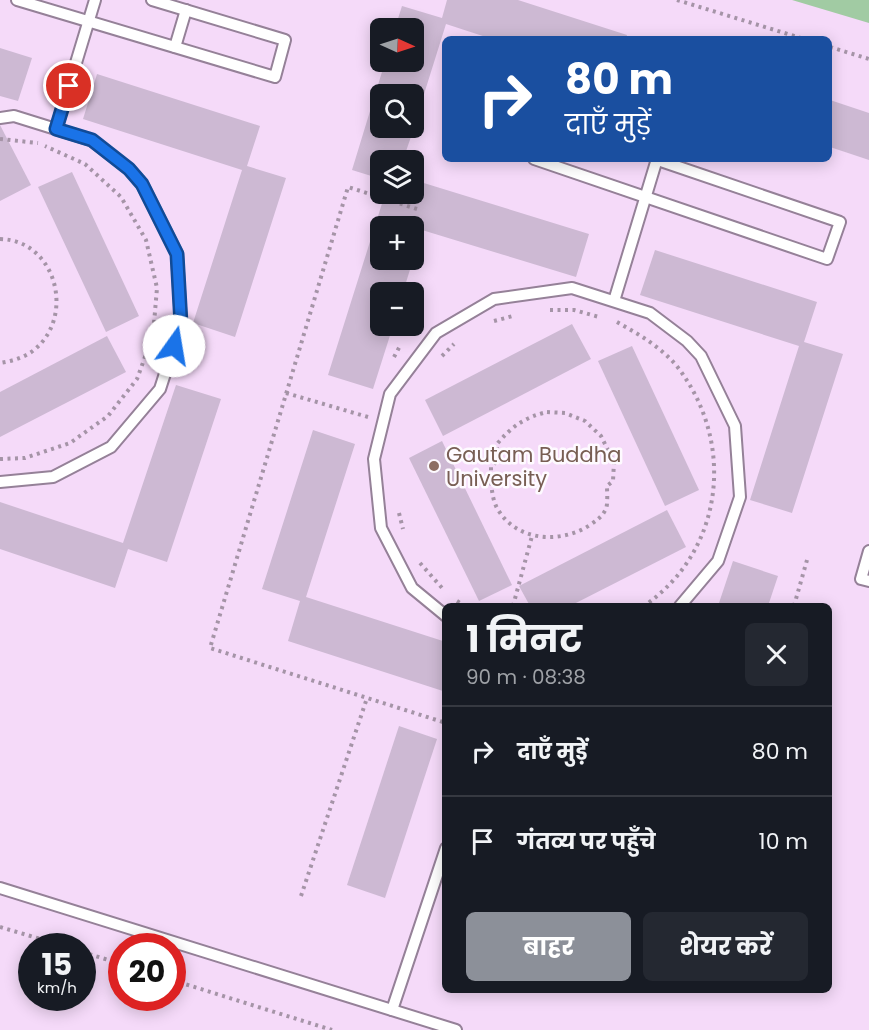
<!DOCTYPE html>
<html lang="hi">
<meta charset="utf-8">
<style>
body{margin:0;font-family:Poppins,"Noto Sans Devanagari",sans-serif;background:#242831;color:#f1f3f6;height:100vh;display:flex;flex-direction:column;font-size:22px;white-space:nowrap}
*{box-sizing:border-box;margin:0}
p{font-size:20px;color:#9ea1a6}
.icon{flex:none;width:33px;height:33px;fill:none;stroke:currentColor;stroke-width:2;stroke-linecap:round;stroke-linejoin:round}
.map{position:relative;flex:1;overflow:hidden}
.panel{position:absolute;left:442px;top:603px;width:390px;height:390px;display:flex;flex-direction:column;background:#171b24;border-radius:9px;box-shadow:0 3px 15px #0003}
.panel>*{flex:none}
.top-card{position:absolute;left:442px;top:36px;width:390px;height:126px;border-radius:9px;box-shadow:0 3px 15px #0003;background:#1a4fa0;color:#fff;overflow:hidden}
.needle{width:39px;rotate:93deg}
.controls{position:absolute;left:370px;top:18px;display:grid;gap:12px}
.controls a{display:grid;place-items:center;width:54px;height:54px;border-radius:9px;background:#171b24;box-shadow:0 3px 15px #0003;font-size:30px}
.speed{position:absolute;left:18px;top:933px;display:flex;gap:12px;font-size:30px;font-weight:700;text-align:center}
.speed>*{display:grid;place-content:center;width:78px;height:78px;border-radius:50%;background:#171b24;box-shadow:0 3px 15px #0003;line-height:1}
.speed small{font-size:15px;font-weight:400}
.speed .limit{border:9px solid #d22;background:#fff;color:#111}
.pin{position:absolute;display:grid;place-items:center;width:51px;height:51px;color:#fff;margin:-26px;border:3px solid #fff;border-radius:50%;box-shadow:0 2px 6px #0007}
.me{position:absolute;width:66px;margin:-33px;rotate:13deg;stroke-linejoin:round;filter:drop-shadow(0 0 4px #0008)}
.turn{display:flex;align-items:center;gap:21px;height:126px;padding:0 24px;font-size:27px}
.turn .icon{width:78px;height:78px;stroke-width:2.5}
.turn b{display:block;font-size:42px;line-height:51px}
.round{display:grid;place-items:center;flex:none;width:63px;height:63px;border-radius:9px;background:#242831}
.headline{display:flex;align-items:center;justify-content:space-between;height:102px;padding:0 24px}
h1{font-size:36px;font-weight:700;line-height:45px}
.cta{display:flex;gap:12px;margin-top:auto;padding:12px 24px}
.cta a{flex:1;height:69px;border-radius:9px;background:#8c9099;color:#fff;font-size:24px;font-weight:700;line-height:69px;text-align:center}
.cta a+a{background:#242831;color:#f1f3f6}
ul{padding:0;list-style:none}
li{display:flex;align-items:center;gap:18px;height:90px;padding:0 24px;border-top:2px solid #363941}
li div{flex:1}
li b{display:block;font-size:22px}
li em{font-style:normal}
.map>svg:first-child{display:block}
</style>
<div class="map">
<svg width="869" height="1030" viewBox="0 0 869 1030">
<rect width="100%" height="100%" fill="#fce6ff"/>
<path fill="#f5daf9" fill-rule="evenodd" d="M0,0H869V1030H0ZM381,28H414V62H381ZM446,39H830V159H446ZM381,94H414V128H381ZM381,160H414V194H381ZM381,226H414V260H381ZM381,292H414V326H381ZM446,606H830V990H446ZM32,946H82V998H32ZM122,946H172V998H122Z"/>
<polygon fill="#a1cba3" points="792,0 869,0 869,23"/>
<g fill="#cdb9d3">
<polygon points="447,0 518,0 627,35 626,39 492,39 446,24 414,126 414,94 381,94 381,128 414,128 403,160 381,160 381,179 352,170 385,62 414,62 414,28 395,28 402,6 442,18"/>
<polygon points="0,48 32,58 18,101 0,96"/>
<polygon points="97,74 260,126 247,166 286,178 235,337 193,323 242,170 83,119"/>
<polygon points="830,100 869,113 869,160 830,147"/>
<polygon points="0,125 31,185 0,201"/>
<polygon points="72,172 139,316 106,332 38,187"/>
<polygon points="414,180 589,234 576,277 422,230 414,257 414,226 381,226 381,260 413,260 403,292 381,292 381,326 393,326 373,389 328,375 385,194 414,194"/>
<polygon points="655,250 817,302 804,342 843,354 792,513 750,500 799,346 640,295"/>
<polygon points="572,324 591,359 443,436 425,400"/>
<polygon points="107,336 126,372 0,437 0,392"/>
<polygon points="632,346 699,490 665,506 598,361"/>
<polygon points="176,385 221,399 167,562 128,549 115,588 0,549 0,502 123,543"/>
<polygon points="313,430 355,444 306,597 446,642 446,692 288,641 300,601 262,589"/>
<polygon points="442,441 512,585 479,601 409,458"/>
<polygon points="667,510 686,547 570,606 530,606 519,586"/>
<polygon points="733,561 778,576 768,606 718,606"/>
<polygon points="399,726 437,739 385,898 347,885"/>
</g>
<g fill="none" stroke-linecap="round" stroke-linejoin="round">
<defs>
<g id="service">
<polyline points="17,0 275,77 285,40 152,0"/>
<polyline points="175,47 186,10"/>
<polyline points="0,118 14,116 91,140 129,169 142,184 177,254 181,324 160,389 111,447 53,477 0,482"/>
<polyline points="56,129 95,0"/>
<polyline points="534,159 827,259 840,222 655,159"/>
<polyline points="614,301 657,159"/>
<polyline points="869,551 861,579 869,581"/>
<polyline points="446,616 412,588 381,528 374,459 390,394 436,333 494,299 572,288 650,313 687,341 701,356 735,426 740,497 718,561 680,606"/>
<polyline points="0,888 456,1030"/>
<polyline points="392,1010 446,848"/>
</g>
</defs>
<use href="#service" stroke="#958198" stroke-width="14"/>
<g stroke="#a594a7" stroke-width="4" stroke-dasharray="3 4.5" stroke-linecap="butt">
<polyline points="677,0 804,39"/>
<polyline points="830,47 869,59"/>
<polyline points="0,139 38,143"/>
<polyline points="417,209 348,187 210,648 446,723"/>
<path d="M0,239C56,240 76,316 34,350C24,358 12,361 0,363"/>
<polyline points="550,310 574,310 599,317"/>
<polyline points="494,321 513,316"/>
<path d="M617,322C642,336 668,351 684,376C735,451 721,553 644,606"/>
<polyline points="442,356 454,344"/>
<polyline points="394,357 400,346"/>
<polyline points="286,393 368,417"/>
<path d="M547,412L565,413L585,421L601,436L614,462L613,481L607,486C607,493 608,503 606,509C602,517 597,520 590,525C561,544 516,542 497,508C491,497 491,480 491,467L497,461V444C511,427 525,417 547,412Z"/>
<polyline points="0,459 25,458 70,443 108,416 137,379 153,335 157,288 146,240 121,197 85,164 45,146"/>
<polyline points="399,513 403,529"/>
<polyline points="420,563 443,589"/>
<polyline points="457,601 465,606"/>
<polyline points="513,606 532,536"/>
<polyline points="794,606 807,560"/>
<polyline points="301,896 367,698"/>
<polyline points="0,927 64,946"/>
<polyline points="82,952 122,964"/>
<polyline points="172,980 332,1030"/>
</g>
<use href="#service" stroke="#fff" stroke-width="10"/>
</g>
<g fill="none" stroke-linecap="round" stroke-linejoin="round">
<defs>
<polyline id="route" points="69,86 56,129 92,140 129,169 142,184 177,254 181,324 174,346"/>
</defs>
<use href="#route" stroke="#114b97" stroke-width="15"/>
<use href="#route" stroke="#1a73e8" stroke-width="10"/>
</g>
<circle fill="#8d6e63" stroke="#fefaff" stroke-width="2" cx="434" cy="466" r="6"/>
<g text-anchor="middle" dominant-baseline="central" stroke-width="5" stroke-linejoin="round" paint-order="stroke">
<g font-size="21" fill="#785e54" stroke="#fefaff" text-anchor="start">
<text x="446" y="454">Gautam Buddha<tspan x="446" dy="24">University</tspan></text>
</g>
</g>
</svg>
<div class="controls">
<a><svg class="needle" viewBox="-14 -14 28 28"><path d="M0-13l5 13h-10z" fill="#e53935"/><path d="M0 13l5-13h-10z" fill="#9ea1a6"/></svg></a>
<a><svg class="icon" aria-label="search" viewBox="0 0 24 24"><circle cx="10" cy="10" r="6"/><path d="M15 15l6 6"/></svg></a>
<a><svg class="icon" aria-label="layers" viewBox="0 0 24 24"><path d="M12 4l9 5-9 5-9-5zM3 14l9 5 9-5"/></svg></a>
<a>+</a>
<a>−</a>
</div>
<div class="speed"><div>15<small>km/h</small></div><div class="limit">20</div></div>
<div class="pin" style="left:69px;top:86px;background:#d93025"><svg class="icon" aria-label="arrive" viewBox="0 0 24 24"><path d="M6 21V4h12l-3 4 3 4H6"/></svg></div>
<svg class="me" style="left:174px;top:346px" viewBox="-20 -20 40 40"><circle r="19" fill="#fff"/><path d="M0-13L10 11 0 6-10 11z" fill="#1a73e8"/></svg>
<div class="top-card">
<div class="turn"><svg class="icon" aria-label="right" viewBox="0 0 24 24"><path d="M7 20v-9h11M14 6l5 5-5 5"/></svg><div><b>80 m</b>दाएँ मुड़ें</div></div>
</div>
<section class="panel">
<div class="headline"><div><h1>1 मिनट</h1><p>90 m · 08:38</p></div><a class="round"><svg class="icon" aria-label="close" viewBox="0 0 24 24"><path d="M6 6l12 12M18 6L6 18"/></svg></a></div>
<ul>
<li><svg class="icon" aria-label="right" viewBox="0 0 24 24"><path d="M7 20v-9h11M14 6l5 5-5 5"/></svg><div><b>दाएँ मुड़ें</b></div><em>80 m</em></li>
<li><svg class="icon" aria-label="arrive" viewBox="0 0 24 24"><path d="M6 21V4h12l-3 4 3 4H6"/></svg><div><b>गंतव्य पर पहुँचे</b></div><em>10 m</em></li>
</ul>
<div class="cta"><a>बाहर</a><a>शेयर करें</a></div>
</section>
</div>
